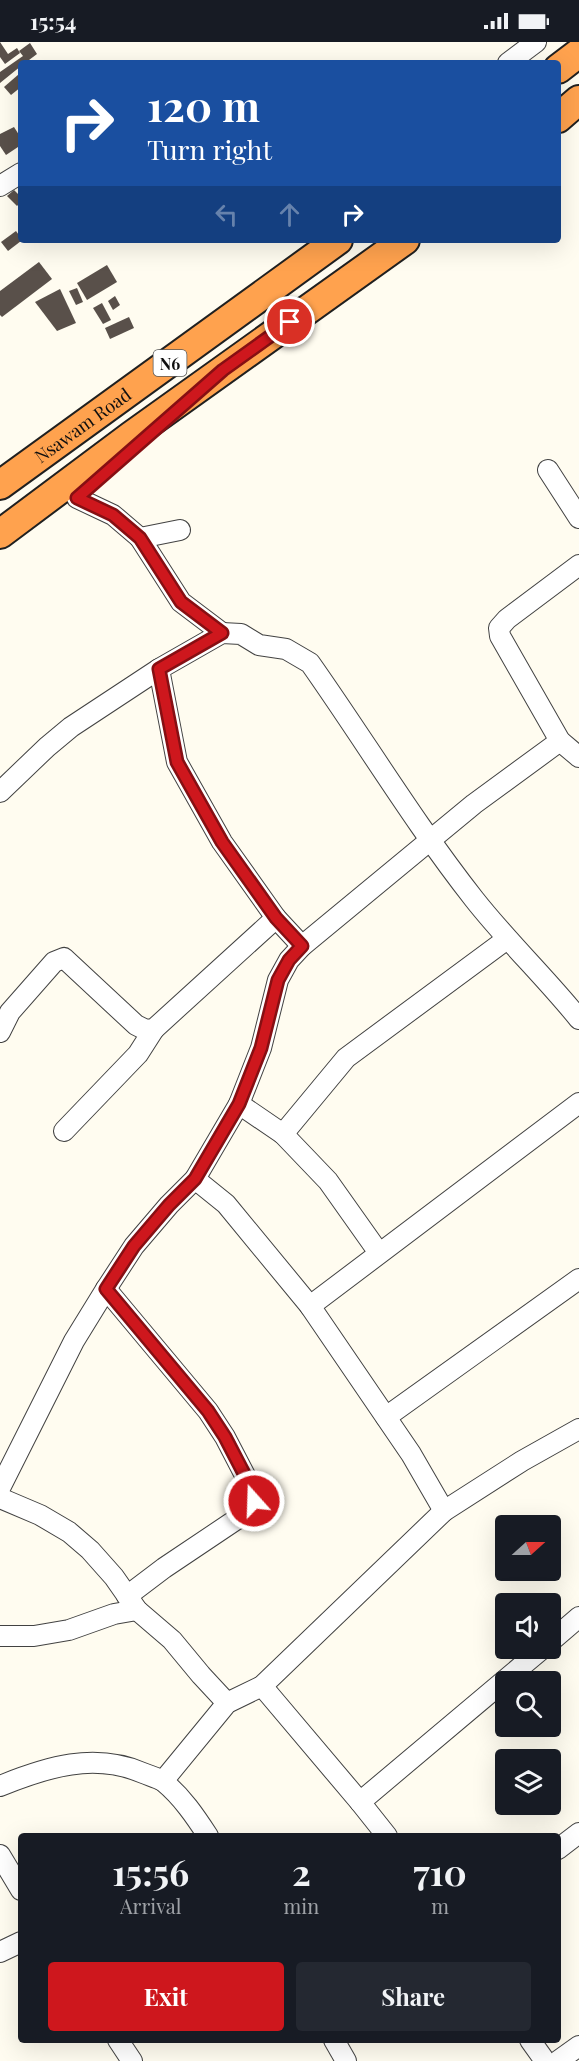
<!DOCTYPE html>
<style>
body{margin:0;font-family:"Playfair Display",serif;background:#242831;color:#f1f3f6;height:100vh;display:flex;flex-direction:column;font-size:22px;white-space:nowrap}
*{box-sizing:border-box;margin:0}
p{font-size:20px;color:#9ea1a6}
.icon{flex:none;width:33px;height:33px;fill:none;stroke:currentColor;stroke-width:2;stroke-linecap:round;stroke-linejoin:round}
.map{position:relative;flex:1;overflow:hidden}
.side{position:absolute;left:18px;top:1791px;width:543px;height:210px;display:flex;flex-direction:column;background:#171b24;border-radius:6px;box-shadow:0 6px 24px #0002}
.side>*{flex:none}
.hud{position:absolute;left:18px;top:18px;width:543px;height:183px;border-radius:6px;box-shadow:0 6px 24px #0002;background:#1a4fa0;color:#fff;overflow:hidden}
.needle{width:39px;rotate:69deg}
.buttons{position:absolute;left:495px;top:1473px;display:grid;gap:12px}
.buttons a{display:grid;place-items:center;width:66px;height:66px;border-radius:6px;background:#171b24;box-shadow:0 6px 24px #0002;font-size:30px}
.pin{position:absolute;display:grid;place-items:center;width:51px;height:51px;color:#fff;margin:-26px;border:3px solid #fff;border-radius:50%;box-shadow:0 2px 6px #0007}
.me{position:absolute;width:66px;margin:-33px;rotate:340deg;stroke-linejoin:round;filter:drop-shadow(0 0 4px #0008)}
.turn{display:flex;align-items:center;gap:21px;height:126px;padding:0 30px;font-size:27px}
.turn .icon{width:78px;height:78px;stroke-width:2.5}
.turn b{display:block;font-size:42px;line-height:51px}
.lanes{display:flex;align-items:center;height:57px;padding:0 30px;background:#0003;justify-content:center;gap:30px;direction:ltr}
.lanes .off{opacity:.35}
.eta{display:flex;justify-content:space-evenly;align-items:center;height:102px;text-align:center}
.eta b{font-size:36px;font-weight:700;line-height:42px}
.cta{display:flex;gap:12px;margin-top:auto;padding:12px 30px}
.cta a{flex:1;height:69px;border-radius:6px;background:#ce171d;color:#fff;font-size:24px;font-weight:700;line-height:69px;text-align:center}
.cta a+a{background:#242831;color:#f1f3f6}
.status{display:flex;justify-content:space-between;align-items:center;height:42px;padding:0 30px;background:#171b24;direction:ltr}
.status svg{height:16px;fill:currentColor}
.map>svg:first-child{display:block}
</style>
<div class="status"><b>15:54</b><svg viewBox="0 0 49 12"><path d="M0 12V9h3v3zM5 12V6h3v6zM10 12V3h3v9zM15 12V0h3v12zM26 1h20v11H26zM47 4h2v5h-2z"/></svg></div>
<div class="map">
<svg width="579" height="2019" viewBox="0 0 579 2019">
<rect width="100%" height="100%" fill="#fffcf0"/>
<g fill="#59504a">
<polygon points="0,0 8,12 17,6 20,11 5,22 0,15"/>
<polygon points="30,1 37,12 25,21 21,21 21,24 0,41 0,30 23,14 19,9"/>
<polygon points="19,32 21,35 21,45 11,53 4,45"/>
<polygon points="14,85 21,96 21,103 6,113 0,104 0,92"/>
<polygon points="14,148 21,155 21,160 17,164 7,154"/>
<polygon points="16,189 21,196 21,199 8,209 1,200"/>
<polygon points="39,220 52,237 2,275 0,273 0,249"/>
<polygon points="107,223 117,240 87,258 77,241"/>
<polygon points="77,246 83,260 76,263 69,249"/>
<polygon points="60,247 76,281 57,289 35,260"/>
<polygon points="115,254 120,263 113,268 108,259"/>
<polygon points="102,261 111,278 103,282 93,266"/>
<polygon points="129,275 134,286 110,297 105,286"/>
</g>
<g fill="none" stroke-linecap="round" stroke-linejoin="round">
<defs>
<g id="minor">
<polyline points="508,21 536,0"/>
<polyline points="0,144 21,131"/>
<polyline points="548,428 579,476"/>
<polyline points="77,456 113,473 140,496 181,560 222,591"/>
<polyline points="140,496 180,488"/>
<polyline points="579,523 507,577 499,586 500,594 560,699 579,715"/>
<polyline points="0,750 47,705 71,685 159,627"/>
<path d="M302,904L276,876L222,800L177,720L159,627L222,591L241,592L259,603L286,607L310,621C365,699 415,782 474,857C507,899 546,936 579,977"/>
<polyline points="0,990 10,970 54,920 64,916 136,983 146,988 154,987 276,876"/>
<polyline points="239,1062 283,1092 328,1139 379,1211"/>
<polyline points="64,1089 138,1012 154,987"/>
<polyline points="283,1092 346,1016 507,897"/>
<polyline points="195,1137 226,1162 310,1264 411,1412 444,1469"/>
<polyline points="106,1247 208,1369 225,1395 252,1447 253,1459 240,1475 164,1526 127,1554"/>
<polyline points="310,1264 579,1061"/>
<polyline points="386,1375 579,1237"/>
<polyline points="0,1446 74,1299 106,1247 134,1204 169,1163 195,1137 239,1062 261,1006 278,938 289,918 302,904 474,762 560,699"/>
<polyline points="0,1456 40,1473 69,1490 90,1508 114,1535 137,1568 172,1598 201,1633 227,1661"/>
<polyline points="0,1594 34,1594 69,1588 114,1572 137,1568"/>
<polyline points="550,1600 579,1575"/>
<polyline points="262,1644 360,1760 387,1794"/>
<polyline points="163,1739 227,1661 262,1644 444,1469 522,1419 579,1387"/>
<path d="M0,1744C47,1725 94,1710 143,1731C150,1734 159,1736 164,1740C182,1755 195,1774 208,1794"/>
<polyline points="360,1760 543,1606"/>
<polyline points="558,1807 579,1791"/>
<polyline points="0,1813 21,1848"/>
<polyline points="0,1910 21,1900"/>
<polyline points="118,1998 132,2019"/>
<polyline points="334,1998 346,2019"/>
<polyline points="530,1998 545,2019"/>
<polyline points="558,2019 579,2004"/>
</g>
<g id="highway">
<polyline points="558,27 579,11"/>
<polyline points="558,76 579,58"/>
<path id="s1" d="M0,443L338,198"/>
<polyline points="0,492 131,394 405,198"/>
</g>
</defs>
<use href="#minor" stroke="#424242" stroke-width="22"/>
<use href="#highway" stroke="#202020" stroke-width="32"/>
<use href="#minor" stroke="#fff" stroke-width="20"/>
<use href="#highway" stroke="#ffa24e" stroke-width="28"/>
</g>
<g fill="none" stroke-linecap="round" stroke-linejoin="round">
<defs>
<polyline id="route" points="254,1459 252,1447 225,1395 208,1369 106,1247 134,1204 169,1163 195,1137 239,1062 261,1006 278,938 289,918 302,904 276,876 222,800 177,720 159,627 222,591 181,560 140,496 113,473 77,456 223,328 290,280"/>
</defs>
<use href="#route" stroke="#860f13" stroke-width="15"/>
<use href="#route" stroke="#ce171d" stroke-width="10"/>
</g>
<g text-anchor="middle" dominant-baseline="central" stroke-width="6" stroke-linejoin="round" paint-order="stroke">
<rect fill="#fff" stroke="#575757" stroke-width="1.5" x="153.5" y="308" width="33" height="26" rx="4.5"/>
<g font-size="16" font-weight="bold" fill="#0f0f0f">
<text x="170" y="321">N6</text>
</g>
<g font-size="18" fill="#0f0f0f" stroke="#fff">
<text stroke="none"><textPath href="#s1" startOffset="102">Nsawam Road</textPath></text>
</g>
</g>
</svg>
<div class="buttons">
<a><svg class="needle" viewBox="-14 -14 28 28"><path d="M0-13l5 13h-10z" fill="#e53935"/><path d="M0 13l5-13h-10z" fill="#9ea1a6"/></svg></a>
<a><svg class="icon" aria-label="sound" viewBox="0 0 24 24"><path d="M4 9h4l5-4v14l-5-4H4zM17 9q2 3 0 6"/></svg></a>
<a><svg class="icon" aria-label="search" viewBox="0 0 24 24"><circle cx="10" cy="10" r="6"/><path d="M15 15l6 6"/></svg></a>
<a><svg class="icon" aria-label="layers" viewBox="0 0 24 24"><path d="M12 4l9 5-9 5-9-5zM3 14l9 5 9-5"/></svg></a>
</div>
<div class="pin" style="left:290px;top:280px;background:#d93025"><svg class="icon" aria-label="arrive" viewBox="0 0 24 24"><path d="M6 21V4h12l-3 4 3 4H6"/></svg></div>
<svg class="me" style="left:254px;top:1459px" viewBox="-20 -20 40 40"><circle r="17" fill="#ce171d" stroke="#fff" stroke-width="3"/><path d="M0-11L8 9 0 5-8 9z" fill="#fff"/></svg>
<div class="hud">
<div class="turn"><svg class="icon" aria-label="right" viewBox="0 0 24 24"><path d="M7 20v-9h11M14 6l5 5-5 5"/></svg><div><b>120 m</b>Turn right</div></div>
<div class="lanes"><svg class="icon off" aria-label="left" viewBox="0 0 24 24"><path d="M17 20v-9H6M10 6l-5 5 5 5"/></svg><svg class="icon off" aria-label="ahead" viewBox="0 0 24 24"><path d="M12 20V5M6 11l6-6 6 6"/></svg><svg class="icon" aria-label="right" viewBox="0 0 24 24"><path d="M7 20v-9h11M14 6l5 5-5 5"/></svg></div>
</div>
<section class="side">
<div class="eta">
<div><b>15:56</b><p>Arrival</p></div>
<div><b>2</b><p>min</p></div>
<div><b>710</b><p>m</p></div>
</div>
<div class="cta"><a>Exit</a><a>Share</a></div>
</section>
</div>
